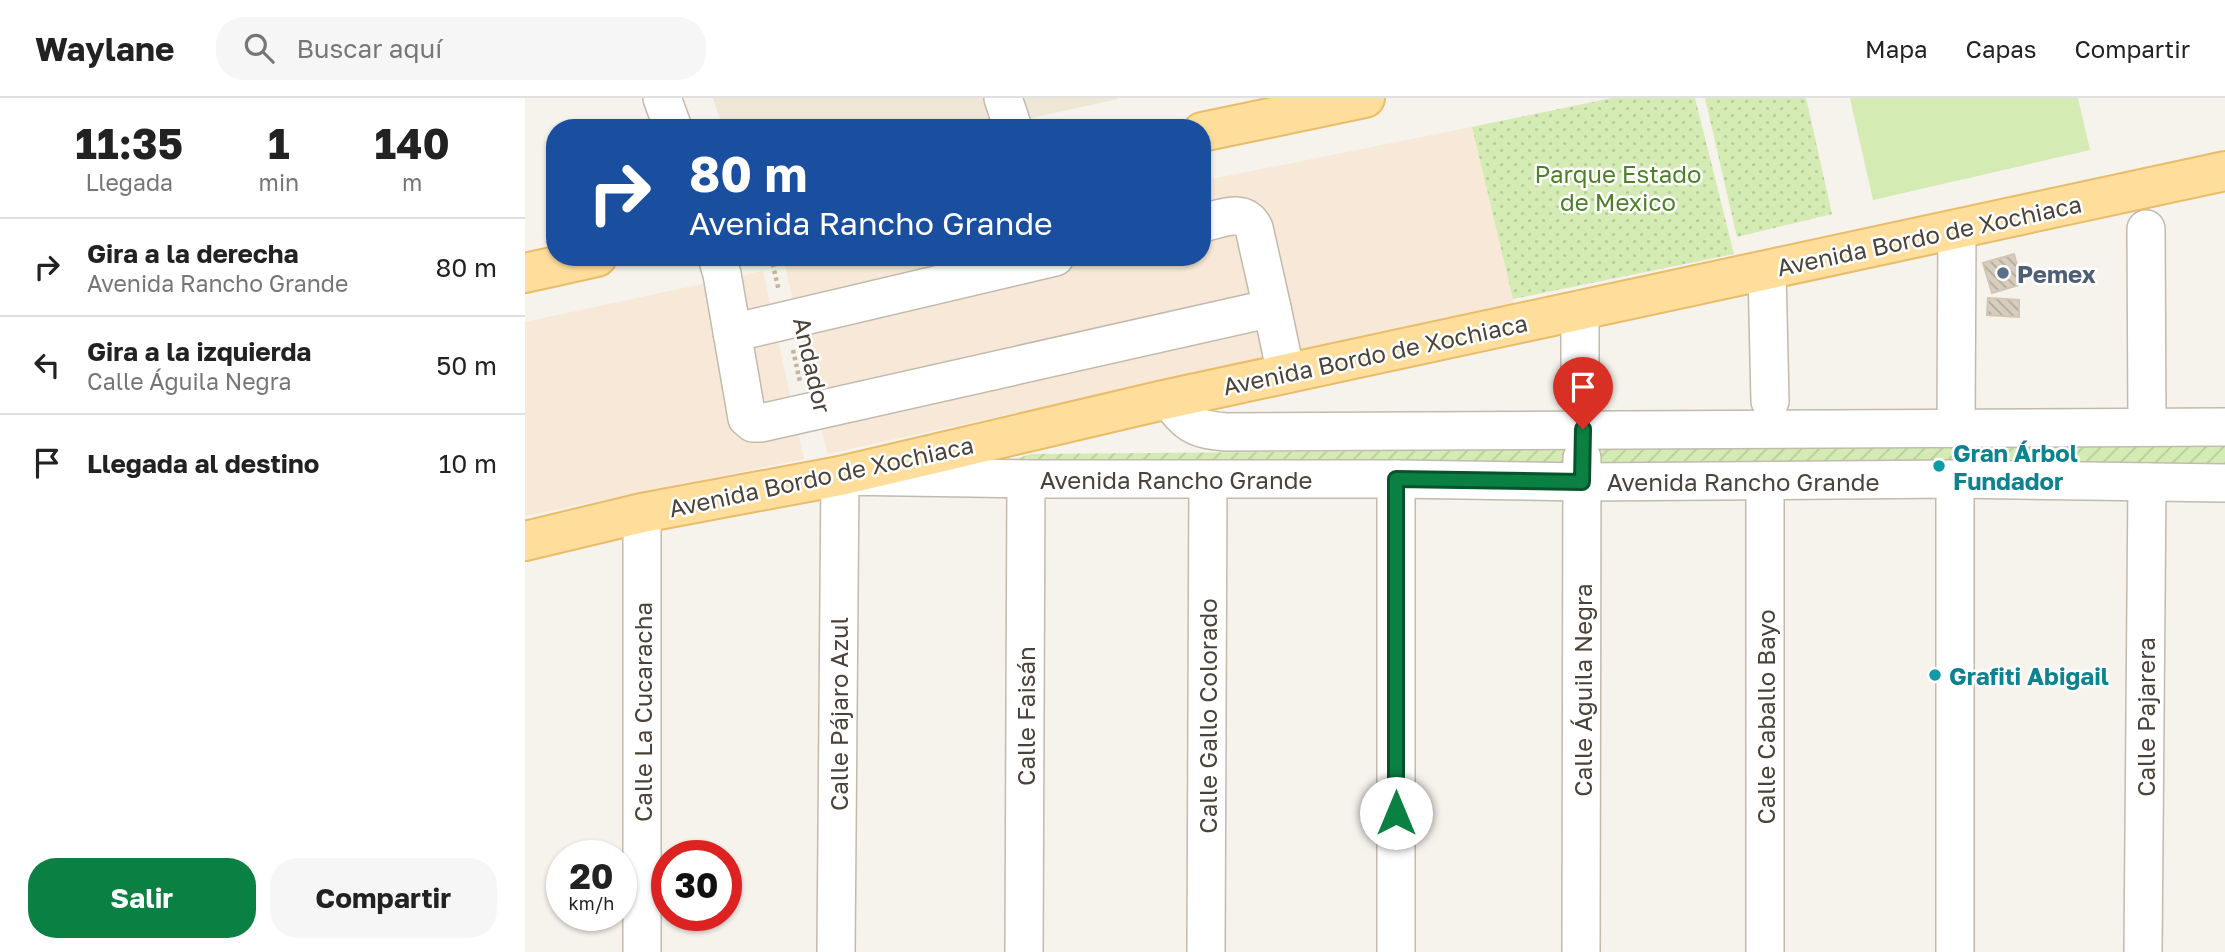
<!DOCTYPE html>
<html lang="es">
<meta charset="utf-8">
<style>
body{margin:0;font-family:"Golos Text",sans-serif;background:#f6f6f6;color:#222;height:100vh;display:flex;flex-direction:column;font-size:26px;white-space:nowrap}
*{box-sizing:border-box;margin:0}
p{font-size:23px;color:#767676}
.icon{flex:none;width:38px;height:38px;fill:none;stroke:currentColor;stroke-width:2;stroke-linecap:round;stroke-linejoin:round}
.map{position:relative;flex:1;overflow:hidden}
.drawer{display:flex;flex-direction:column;background:#fff;width:525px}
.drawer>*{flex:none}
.top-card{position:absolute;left:21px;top:21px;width:665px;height:147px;border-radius:28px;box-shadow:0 2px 5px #0004;background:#1a4fa0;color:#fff;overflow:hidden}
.speed{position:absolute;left:21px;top:742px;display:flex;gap:14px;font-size:35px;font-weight:700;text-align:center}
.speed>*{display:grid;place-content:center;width:91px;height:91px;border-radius:50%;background:#fff;box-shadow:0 2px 5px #0004;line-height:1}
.speed small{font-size:18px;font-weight:400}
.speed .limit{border:10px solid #d22;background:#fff;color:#111}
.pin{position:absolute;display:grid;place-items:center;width:60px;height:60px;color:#fff;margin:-72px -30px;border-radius:50% 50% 50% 0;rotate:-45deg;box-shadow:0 0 7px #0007}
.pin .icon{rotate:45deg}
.me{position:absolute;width:77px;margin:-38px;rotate:0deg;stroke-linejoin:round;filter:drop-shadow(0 0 5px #0008)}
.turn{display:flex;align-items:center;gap:24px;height:147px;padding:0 28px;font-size:32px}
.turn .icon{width:91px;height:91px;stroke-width:2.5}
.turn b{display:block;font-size:49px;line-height:60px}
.eta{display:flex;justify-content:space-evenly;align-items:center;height:119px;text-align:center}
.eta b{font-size:42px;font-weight:700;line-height:49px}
.action{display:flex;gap:14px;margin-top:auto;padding:14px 28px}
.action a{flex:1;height:80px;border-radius:28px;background:#0b8043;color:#fff;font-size:28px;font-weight:700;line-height:80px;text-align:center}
.action a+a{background:#f6f6f6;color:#222}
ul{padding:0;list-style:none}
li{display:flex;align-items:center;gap:21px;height:98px;padding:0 28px;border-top:2px solid #e0e0e0}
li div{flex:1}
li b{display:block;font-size:26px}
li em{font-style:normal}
header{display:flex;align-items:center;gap:42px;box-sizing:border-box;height:98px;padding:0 35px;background:#fff;border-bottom:2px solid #e0e0e0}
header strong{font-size:33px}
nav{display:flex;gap:38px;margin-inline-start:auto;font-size:24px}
.search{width:490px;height:63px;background:#f6f6f6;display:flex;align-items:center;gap:18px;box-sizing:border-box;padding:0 24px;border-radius:28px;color:#767676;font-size:26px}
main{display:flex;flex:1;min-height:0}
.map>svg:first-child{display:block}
</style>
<header>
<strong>Waylane</strong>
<div class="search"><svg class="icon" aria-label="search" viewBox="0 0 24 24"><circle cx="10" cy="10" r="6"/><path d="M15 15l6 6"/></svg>Buscar aquí</div>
<nav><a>Mapa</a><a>Capas</a><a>Compartir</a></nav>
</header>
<main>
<section class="drawer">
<div class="eta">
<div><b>11:35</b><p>Llegada</p></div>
<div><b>1</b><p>min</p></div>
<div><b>140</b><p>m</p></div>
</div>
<ul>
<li><svg class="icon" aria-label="right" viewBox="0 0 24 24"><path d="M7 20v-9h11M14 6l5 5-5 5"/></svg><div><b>Gira a la derecha</b><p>Avenida Rancho Grande</p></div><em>80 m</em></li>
<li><svg class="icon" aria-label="left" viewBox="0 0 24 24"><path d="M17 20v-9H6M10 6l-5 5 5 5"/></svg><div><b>Gira a la izquierda</b><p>Calle Águila Negra</p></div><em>50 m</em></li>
<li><svg class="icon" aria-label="arrive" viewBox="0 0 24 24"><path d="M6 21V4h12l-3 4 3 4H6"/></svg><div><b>Llegada al destino</b></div><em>10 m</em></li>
</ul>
<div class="action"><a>Salir</a><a>Compartir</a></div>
</section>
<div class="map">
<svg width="1700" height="854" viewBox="0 0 1700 854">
<defs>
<pattern id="grass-dots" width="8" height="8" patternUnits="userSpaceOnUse" patternTransform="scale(1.75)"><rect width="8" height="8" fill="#d4ebb4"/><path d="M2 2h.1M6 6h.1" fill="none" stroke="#b8cb9c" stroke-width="1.8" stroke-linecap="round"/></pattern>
<pattern id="garden-furrows" width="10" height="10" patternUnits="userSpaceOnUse" patternTransform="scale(1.75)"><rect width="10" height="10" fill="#d4ebb4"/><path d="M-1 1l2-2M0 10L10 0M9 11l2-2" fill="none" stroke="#b8cb9c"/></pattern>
<pattern id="building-back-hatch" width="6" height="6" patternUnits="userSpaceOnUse" patternTransform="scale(1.75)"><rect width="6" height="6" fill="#d8cec0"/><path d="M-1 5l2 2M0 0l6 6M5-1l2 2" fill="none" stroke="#b1a99d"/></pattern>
</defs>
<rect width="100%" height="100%" fill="#f6f2ec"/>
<g fill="#f7e8d7">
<polygon points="947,29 989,206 302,356 260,167 299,159 677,159 677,83"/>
<polygon points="238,173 279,361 0,418 0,224"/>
</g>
<polygon fill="#efe7d5" points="188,0 593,0 593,1 460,30 198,30"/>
<g fill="url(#grass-dots)">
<polygon points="1087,0 1170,0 1209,156 988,201 947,29"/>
<polygon points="1180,0 1281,0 1307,116 1212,139"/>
</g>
<polygon fill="url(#garden-furrows)" points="1700,346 1700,368 467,369 506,356"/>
<polygon fill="#d4ebb4" points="1325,0 1553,0 1565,52 1348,102"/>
<g fill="url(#building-back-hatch)" stroke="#d3c5b3" stroke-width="2">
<polygon points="1489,156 1497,186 1467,195 1458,165"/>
<polygon points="1463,200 1494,202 1494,219 1462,217"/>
</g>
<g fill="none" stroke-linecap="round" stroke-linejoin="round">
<defs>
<g id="minor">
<polyline points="137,0 148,30"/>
<polyline points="478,0 488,30"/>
<polyline points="1621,131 1622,328"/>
<path d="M192,159L197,176L222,320L228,325H236L747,210L729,130C718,109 696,121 677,125"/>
<polyline points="1242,173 1245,303"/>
<polyline points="747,210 761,276"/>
<polyline points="207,235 530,159"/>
<polyline points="1055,293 1055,212"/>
<path d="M643,301C664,327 668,331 701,334L1700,329"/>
<polyline points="1431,331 1432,131"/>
<polyline points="1430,381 1430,854"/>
<polyline points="1240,383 1240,854"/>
<polyline points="117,854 117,415"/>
<polyline points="311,854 315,378 501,381 871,381 1057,384 1430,381 1700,385"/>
<polyline points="499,854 501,381"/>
<polyline points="681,854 683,382"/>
<polyline points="871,854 871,381"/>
<polyline points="1056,854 1057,360"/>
<polyline points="1618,854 1622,384"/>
</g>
<g id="major">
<polyline points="677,34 840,0"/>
<polyline points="0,175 72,159"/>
<polyline points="0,443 117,415 315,378 643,301 1700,73"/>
</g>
</defs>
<use href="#minor" stroke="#c2baad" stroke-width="40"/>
<use href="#major" stroke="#e8bc68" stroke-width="42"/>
<g stroke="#c4b59e" stroke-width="4.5" stroke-dasharray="3.5 3.5" stroke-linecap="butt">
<polyline points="246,159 254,193"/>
<polyline points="268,252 275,284"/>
</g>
<use href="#minor" stroke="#fff" stroke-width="37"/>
<use href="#major" stroke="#ffde9c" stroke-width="38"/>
</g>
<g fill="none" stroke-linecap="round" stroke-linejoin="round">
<defs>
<polyline id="route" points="871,715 871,381 1057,384 1058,331"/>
</defs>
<use href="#route" stroke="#07532c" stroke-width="18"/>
<use href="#route" stroke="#0b8043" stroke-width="12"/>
</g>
<circle fill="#5c6f8a" stroke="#fff" stroke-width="2.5" cx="1478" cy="175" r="7"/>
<g fill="#0f9aa8" stroke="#fff" stroke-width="2.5">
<circle cx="1414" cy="368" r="7"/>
<circle cx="1410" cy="577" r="7"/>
</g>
<g text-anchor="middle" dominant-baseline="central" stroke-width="5" stroke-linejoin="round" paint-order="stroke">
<g font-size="24" fill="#4d8029" stroke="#fff">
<text x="1093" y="75">Parque Estado<tspan x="1093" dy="28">de Mexico</tspan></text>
</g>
<g font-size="24" fill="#4b4339" stroke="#fff">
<text transform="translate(1404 137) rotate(-12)">Avenida Bordo de Xochiaca</text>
<text transform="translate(850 256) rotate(-12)">Avenida Bordo de Xochiaca</text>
<text transform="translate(288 267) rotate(77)">Andador</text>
<text transform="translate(296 378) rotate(-12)">Avenida Bordo de Xochiaca</text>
<text x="651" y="381">Avenida Rancho Grande</text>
<text x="1218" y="383">Avenida Rancho Grande</text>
<text transform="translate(1057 592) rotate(-90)">Calle Águila Negra</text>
<text transform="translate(117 614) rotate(-90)">Calle La Cucaracha</text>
<text transform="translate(313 616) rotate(-90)">Calle Pájaro Azul</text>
<text transform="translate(500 618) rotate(-90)">Calle Faisán</text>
<text transform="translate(682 618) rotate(-90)">Calle Gallo Colorado</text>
<text transform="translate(1240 619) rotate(-90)">Calle Caballo Bayo</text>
<text transform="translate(1620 619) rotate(-90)">Calle Pajarera</text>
</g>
<g font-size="24" font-weight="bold" fill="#4e5e75" stroke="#fff" text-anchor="start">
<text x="1492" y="175">Pemex</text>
</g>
<g font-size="24" font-weight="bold" fill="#0d838f" stroke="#fff" text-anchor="start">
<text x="1428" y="354">Gran Árbol<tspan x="1428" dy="28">Fundador</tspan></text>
<text x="1424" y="577">Grafiti Abigail</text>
</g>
</g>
</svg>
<div class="speed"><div>20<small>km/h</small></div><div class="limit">30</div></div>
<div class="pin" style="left:1058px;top:331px;background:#d93025"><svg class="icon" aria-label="arrive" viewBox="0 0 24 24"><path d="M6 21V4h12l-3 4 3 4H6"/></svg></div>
<svg class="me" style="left:871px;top:715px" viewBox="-20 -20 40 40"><circle r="19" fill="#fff"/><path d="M0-13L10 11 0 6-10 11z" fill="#0b8043"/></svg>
<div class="top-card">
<div class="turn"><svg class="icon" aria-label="right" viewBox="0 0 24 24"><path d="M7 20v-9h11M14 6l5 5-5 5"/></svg><div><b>80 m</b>Avenida Rancho Grande</div></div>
</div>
</div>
</main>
